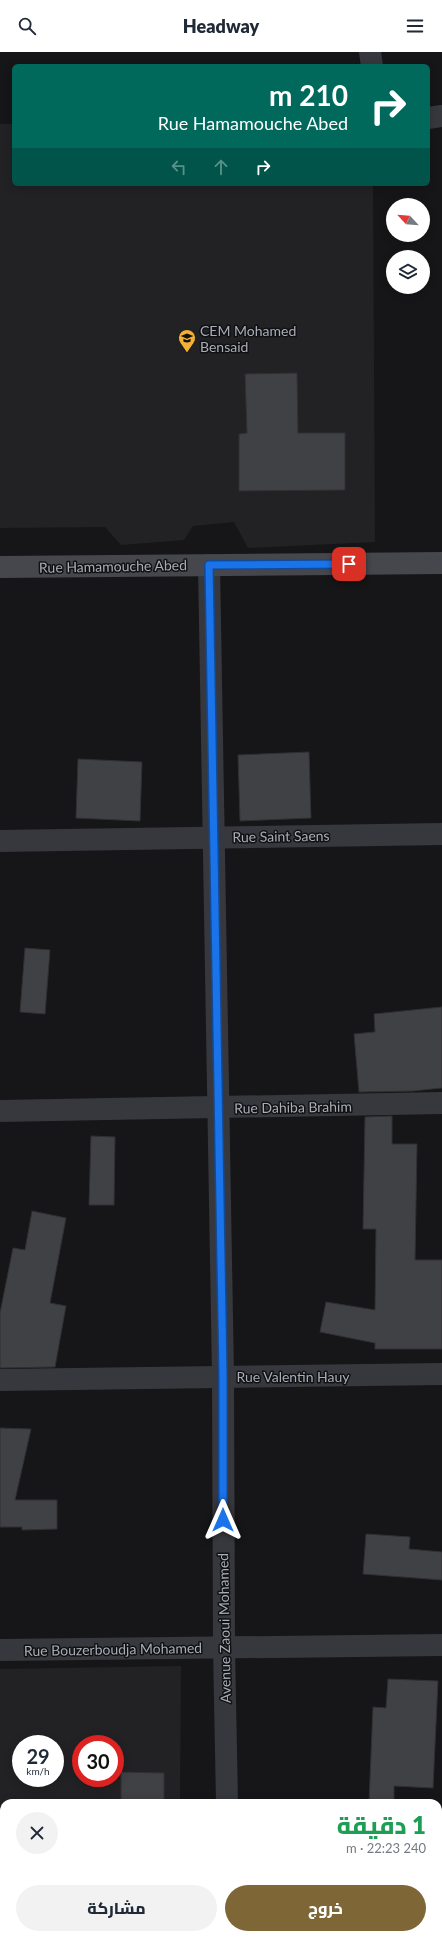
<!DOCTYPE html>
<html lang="ar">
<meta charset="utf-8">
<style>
body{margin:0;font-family:Lato,Cairo,sans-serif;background:#f2f2f3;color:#1f2937;direction:rtl;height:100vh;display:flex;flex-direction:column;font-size:15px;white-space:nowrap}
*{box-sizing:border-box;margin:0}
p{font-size:13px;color:#747a83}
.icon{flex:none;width:22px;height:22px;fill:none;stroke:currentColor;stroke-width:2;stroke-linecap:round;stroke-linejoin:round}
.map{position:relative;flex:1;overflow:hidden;direction:ltr}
.sheet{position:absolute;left:0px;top:1747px;width:442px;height:140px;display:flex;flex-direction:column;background:#fff;border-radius:12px 12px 0 0;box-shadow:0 2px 10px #0003;direction:rtl}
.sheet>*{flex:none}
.hud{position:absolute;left:12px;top:12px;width:418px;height:122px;border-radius:6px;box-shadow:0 2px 10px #0003;direction:rtl;background:#00695c;color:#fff;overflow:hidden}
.needle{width:26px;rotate:296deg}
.buttons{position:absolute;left:386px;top:146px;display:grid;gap:8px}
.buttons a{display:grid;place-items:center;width:44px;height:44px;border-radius:50%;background:#fff;box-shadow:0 2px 10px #0003;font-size:20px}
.speed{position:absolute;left:12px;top:1683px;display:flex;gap:8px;font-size:20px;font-weight:700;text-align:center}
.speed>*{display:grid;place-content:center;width:52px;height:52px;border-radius:50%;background:#fff;box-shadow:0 2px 10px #0003;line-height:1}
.speed small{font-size:10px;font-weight:400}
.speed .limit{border:6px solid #d22;background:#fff;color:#111}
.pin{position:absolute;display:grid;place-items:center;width:34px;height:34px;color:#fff;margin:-17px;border-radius:8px;box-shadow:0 2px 6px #0006}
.me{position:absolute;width:44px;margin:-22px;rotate:0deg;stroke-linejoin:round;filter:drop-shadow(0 0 3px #0008)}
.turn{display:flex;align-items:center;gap:14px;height:84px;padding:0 16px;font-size:18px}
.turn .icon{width:52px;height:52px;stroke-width:2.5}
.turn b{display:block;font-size:28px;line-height:34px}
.lanes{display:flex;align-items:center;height:38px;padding:0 16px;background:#0003;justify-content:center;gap:20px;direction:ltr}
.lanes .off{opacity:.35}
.round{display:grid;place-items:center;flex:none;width:42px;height:42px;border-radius:21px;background:#f2f2f3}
.head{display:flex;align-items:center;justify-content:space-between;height:68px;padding:0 16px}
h1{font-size:24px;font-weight:800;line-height:30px;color:#1e9e55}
.action{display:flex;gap:8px;margin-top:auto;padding:8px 16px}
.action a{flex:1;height:46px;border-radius:24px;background:#7e6636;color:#fff;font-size:16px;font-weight:800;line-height:46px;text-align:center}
.action a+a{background:#f2f2f3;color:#1f2937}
header{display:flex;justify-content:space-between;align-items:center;height:52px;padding:0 16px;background:#fff;font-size:18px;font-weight:800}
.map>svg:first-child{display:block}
</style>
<header><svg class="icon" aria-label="menu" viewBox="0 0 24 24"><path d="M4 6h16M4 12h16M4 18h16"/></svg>Headway<svg class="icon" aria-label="search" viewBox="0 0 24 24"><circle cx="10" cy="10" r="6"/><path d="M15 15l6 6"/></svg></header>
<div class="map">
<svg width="442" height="1887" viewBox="0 0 442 1887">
<rect width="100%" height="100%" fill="#161618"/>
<g fill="#222225" fill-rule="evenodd">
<polygon points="0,72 14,72 14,132 373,132 375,490 248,496 234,470 193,474 184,488 121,493 105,475 0,476"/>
<path d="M181,1614L180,1751H4V1848H0V1617ZM21,1692H55V1726H21ZM81,1692H115V1726H81Z"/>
</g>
<g fill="#404145" stroke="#303034">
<polygon points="297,321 298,381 345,381 345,438 239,439 239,382 247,381 245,322"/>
<polygon points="309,700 311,766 240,769 238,703"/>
<polygon points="78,707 142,710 140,769 76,766"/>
<polygon points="25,896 50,898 45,962 20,960"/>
<polygon points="442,955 442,1036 413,1039 359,1040 354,982 375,980 374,962"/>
<polygon points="392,1064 392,1092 417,1092 415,1208 442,1208 442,1297 375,1297 375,1291 320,1280 326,1250 375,1258 376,1177 363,1177 365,1065"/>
<polygon points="91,1084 115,1085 114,1153 89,1153"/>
<polygon points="32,1159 66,1166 50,1251 66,1254 55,1315 0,1316 0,1261 13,1196 25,1198"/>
<polygon points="0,1376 31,1377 15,1448 57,1448 57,1477 22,1478 22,1475 0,1475"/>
<polygon points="366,1482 410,1485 409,1497 442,1500 442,1528 363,1522"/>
<polygon points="388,1627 438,1629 433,1736 394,1734 394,1751 369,1751 373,1655 386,1656"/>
<polygon points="121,1720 164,1721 164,1751 121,1751"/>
</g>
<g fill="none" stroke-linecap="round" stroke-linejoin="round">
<g stroke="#37383d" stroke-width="22">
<polyline points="370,0 372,14"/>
<polyline points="428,66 442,64"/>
<polyline points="209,513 223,1324 224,1595 227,1751"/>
<polyline points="0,789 442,782"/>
<polyline points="0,1059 442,1051"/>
<polyline points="0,1328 442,1322"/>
<polyline points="0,1598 442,1593"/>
<polyline points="438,1859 442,1859"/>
<polyline points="0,1864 4,1864"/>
<polyline points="229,1887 229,1883"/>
</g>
<polyline stroke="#45474d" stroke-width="22" points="0,515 442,511"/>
</g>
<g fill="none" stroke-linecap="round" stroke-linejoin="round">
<defs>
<polyline id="route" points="223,1468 223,1324 209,513 349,512"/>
</defs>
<use href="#route" stroke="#114b97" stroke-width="10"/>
<use href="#route" stroke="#1a73e8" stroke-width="7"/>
</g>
<defs>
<symbol id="school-pin" viewBox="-11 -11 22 30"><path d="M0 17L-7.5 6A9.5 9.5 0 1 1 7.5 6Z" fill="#f2b134" stroke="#111113"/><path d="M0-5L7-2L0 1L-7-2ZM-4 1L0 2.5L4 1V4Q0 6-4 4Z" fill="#111"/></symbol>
</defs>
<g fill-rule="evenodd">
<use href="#school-pin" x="177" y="276" width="20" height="27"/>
</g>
<g text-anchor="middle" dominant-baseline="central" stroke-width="3" stroke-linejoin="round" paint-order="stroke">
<g font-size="14" fill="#a8adb8" stroke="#111113" text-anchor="start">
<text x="200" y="278">CEM Mohamed<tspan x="200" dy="16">Bensaid</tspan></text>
</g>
<g font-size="14" fill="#a8adb8" stroke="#111113">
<text transform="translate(113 514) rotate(-1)">Rue Hamamouche Abed</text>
<text transform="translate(281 784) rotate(-1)">Rue Saint Saens</text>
<text transform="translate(293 1055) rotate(-1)">Rue Dahiba Brahim</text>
<text x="293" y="1324">Rue Valentin Hauy</text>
<text transform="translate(224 1576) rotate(-91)">Avenue Zaoui Mohamed</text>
<text transform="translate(113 1597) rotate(-1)">Rue Bouzerboudja Mohamed</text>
</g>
</g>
</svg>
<div class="buttons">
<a><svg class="needle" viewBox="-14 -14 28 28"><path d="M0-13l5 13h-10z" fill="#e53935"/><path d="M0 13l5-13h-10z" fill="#747a83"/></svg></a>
<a><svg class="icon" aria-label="layers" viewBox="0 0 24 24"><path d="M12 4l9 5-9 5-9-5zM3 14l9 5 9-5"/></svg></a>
</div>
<div class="speed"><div>29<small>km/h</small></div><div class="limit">30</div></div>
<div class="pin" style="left:349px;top:512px;background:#d93025"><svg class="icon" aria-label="arrive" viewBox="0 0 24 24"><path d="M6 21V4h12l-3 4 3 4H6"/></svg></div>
<svg class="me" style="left:223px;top:1468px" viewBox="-20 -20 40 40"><path d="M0-17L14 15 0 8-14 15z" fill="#1a73e8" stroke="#fff" stroke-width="4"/></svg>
<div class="hud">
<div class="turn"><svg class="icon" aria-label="right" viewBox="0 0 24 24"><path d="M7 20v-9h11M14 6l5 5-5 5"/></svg><div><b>210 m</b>Rue Hamamouche Abed</div></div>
<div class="lanes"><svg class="icon off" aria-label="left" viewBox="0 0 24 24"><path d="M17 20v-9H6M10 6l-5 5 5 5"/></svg><svg class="icon off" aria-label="ahead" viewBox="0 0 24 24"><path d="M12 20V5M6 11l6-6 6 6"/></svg><svg class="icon" aria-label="right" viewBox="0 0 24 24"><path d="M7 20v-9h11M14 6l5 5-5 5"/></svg></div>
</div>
<section class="sheet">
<div class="head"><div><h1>1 دقيقة</h1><p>240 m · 22:23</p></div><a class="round"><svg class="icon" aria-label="close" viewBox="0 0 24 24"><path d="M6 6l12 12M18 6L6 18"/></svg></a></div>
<div class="action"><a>خروج</a><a>مشاركة</a></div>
</section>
</div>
